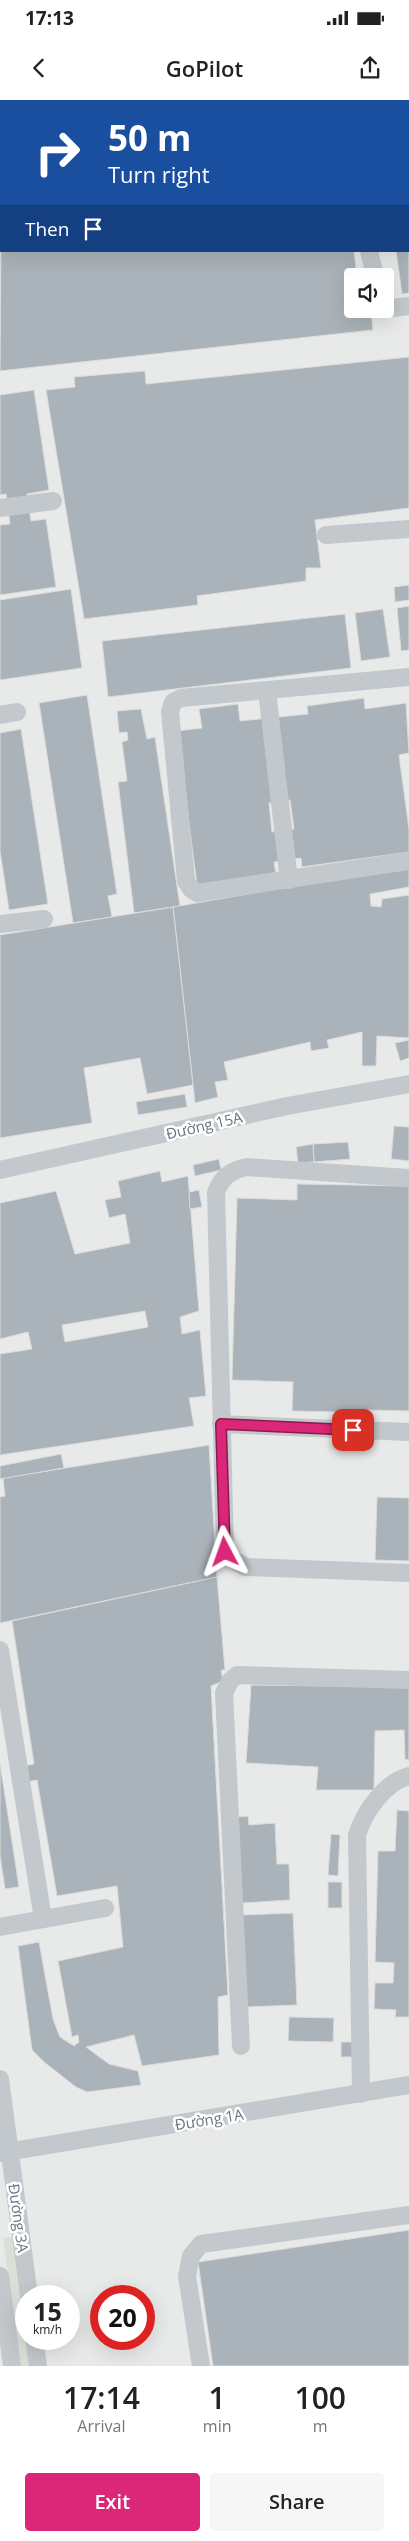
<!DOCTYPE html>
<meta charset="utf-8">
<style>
body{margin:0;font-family:"Open Sans",sans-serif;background:#f6f6f6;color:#222;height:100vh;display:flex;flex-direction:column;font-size:19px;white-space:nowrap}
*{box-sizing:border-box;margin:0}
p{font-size:16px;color:#767676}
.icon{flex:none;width:28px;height:28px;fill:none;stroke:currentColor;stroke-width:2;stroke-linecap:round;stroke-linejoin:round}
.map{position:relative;height:2266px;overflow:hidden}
.panel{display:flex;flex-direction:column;background:#fff;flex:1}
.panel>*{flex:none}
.banner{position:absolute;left:0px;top:0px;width:410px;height:152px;box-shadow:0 5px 20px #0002;background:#1a4fa0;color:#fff;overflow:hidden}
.buttons{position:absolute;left:344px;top:168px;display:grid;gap:10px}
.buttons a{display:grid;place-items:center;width:50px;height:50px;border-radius:5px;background:#fff;box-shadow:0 5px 20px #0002;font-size:25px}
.speed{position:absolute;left:15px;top:2185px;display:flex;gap:10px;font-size:25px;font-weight:700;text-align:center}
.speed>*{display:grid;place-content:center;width:65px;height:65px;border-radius:50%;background:#fff;box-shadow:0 5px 20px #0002;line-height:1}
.speed small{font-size:12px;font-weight:400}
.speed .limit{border:8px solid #d22;background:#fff;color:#111}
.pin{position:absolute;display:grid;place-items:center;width:42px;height:42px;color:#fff;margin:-21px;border-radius:10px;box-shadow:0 2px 8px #0006}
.me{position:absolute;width:55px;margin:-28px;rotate:356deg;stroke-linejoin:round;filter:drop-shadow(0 0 4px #0008)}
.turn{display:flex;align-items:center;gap:18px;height:105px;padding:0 25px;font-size:22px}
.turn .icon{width:65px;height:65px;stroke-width:2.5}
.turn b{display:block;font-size:35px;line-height:42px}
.then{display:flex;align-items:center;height:48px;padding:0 25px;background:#0003;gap:10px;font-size:19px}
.eta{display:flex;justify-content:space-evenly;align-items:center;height:85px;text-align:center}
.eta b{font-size:30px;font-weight:600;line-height:35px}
.action{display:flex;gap:10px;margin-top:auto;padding:10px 25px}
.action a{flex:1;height:58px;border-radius:5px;background:#db2777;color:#fff;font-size:20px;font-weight:600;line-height:58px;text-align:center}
.action a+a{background:#f6f6f6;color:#222}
.status{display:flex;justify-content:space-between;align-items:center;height:35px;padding:0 25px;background:#fff;direction:ltr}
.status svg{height:14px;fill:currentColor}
header{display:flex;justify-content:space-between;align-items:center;height:65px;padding:0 25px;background:#fff;font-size:22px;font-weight:600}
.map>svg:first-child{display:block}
</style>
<div class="status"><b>17:13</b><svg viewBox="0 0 49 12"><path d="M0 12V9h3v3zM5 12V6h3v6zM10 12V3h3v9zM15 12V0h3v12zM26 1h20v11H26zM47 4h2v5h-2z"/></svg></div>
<header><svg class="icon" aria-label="back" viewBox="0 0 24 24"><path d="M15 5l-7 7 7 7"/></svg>GoPilot<svg class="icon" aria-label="share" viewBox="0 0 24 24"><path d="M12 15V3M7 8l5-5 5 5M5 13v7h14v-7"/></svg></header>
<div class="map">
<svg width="409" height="2266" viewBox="0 0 409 2266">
<rect width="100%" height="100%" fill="#fafaf8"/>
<path fill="#e8e9e9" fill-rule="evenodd" d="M0,0H409V2266H0ZM1,1H409V151H1ZM352,176H385V209H352ZM26,2196H69V2239H26ZM101,2196H144V2239H101Z"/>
<polygon fill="#dadfd7" points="12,2137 29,2266 21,2266 3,2138"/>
<g fill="#aab3b9" stroke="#dcdcda" fill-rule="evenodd">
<polygon points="27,0 84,0 27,1"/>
<polygon points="159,0 245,0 233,1"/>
<polygon points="409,122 409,193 402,194 396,151 409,151"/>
<polygon points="1,131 1,151 354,151 357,176 352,176 352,209 371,209 373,230 0,271"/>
<polygon points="409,257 409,408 315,420 321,468 306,468 306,481 197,496 198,505 84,519 46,290 75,287 74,277 145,271 146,284"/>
<polygon points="34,290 49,390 27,394 31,421 46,419 56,487 0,495 0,425 10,424 6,394 0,395 0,295"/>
<polygon points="409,485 409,500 395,502 394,487"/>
<polygon points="71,489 82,568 0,580 0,500"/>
<polygon points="409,506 409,550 401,551 397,508"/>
<polygon points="383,509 390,557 361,561 355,513"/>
<polygon points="345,514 351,568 108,597 102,541"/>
<polygon points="87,595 117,794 108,796 112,817 73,823 39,603"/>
<path d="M364,598L365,609L406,603L409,653L399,655L409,729V752L302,767L301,758L274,762L276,774L197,785L177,631L202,628L199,609L238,604L240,621L308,614L307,606ZM290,700L294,729L272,732L269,703Z"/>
<polygon points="141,609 147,639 155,637 180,806 134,813 118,682 127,681 122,642 128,640 127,632 119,633 117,611"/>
<polygon points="21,629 48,804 9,810 0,751 0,633"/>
<polygon points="409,766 409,787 370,794 371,806 381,807 382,799 409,795 409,938 377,936 376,966 362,966 362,932 327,940 329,948 311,951 310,942 224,962 228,980 215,982 218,997 195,1003 173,807"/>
<polygon points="173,807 193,985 147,994 140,958 84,968 92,1023 0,1038 0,835"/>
<polygon points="409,940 409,958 400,961 395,943"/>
<polygon points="185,994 187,1007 138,1015 136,1002"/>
<polygon points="394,1026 409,1027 409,1061 391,1059"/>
<polygon points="348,1042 350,1059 314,1062 313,1044"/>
<polygon points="313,1044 314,1062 298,1063 296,1047"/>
<polygon points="219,1059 221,1070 195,1076 193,1065"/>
<path d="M160,1071L162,1082L188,1076L199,1211L180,1217L182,1234L200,1230L206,1296L189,1298L194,1326L0,1355V1254L32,1249L28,1232L0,1239V1103L56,1091L75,1154L130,1143L125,1114L109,1118L105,1100L121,1097L118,1081ZM145,1211L148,1227L65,1242L62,1225Z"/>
<polygon points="297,1084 409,1086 409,1311 368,1310 368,1317 339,1317 339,1312 292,1311 293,1282 232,1280 237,1098 297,1100"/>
<polygon points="199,1090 202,1107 190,1109 189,1092"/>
<polygon points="209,1345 217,1477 0,1523 0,1397 5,1396 3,1378"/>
<polygon points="61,1354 64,1368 0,1379 0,1366"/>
<polygon points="377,1397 409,1398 409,1461 375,1460"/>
<polygon points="217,1477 225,1570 221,1570 223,1581 211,1586 228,1895 218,1897 219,1955 142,1966 134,1935 86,1947 109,1964 138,1971 141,1985 87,1992 76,1987 44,1962 32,1950 18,1846 39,1842 53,1919 60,1937 74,1946 79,1942 78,1935 72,1937 58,1861 123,1847 117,1786 57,1796 37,1680 27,1682 24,1666 34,1664 12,1521"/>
<polygon points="251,1585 409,1587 409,1660 405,1659 404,1630 375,1631 374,1690 316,1690 318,1667 246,1663"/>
<polygon points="0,1663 19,1787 5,1789 0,1755"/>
<polygon points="397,1710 409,1711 409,1917 395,1917 396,1910 374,1909 375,1883 393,1883 394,1863 375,1862 378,1751 395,1751"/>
<polygon points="248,1716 249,1725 275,1723 277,1764 289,1764 290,1800 242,1803 237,1717"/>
<polygon points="331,1734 340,1735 338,1776 328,1775"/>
<rect x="328" y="1782" width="14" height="26"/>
<polygon points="293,1813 297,1905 246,1907 242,1815"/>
<polygon points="289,1917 334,1918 333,1942 288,1941"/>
<rect x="341" y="1942" width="14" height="15"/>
<polygon points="409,2130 409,2266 213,2266 198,2162"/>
</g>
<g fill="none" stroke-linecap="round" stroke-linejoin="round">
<g stroke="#c3c8cc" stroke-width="18">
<polyline points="0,52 1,52"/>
<polyline points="0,98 1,98"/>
<polyline points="369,151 375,176"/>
<polyline points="385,204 393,208 409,206"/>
<polyline points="0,408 53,401"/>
<polyline points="326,435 409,429"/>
<polyline points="409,577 181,598 173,602 170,612 186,781 191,789 197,793 409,761"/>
<polyline points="267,591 289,780"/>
<polyline points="0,615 17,612"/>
<polyline points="0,824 44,819"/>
<polyline points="0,1070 287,1006 409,984"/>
<path d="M409,1078L247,1067C231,1070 222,1077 216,1092L225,1451L233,1460L246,1467L409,1473"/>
<polyline points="221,1324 409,1332"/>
<polyline points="0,1550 43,1819"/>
<polyline points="0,1827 105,1808"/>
<polyline points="241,1946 224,1593 230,1581 237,1575 409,1580"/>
<polyline points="0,1979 29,2196"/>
<path d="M361,1994L357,1735C364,1712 385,1682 409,1676"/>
<polyline points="0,2053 409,1985"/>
<polyline points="0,2176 12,2266"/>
<polyline points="34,2239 38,2266"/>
<polyline points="201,2266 187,2176 191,2156 201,2144 409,2115"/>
</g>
</g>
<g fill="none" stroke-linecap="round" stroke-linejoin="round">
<defs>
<polyline id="route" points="225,1452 221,1324 353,1330"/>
</defs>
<use href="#route" stroke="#8e194d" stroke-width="12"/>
<use href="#route" stroke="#db2777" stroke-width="9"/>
</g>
<g text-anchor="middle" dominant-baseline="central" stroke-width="5" stroke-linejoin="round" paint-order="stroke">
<g font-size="15" fill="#657683" stroke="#fff">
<text transform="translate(204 1025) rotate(-13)">Đường 15A</text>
<text transform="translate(209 2019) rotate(-9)">Đường 1A</text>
<text transform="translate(19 2118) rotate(82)">Đường 3A</text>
</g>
</g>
</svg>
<div class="buttons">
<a><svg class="icon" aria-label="sound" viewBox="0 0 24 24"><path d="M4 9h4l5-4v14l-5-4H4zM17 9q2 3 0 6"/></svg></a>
</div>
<div class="speed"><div>15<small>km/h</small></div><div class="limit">20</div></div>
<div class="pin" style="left:353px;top:1330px;background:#d93025"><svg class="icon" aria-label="arrive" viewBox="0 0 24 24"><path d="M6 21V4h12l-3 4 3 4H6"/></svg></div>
<svg class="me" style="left:225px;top:1452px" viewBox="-20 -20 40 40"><path d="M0-17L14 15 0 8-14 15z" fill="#db2777" stroke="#fff" stroke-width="4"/></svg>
<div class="banner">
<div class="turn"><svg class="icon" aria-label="right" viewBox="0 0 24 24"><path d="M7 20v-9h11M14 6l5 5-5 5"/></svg><div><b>50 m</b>Turn right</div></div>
<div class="then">Then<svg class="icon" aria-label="arrive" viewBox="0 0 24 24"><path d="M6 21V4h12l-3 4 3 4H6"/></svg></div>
</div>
</div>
<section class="panel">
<div class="eta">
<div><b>17:14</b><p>Arrival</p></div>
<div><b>1</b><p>min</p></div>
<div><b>100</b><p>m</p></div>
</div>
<div class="action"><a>Exit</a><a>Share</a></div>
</section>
